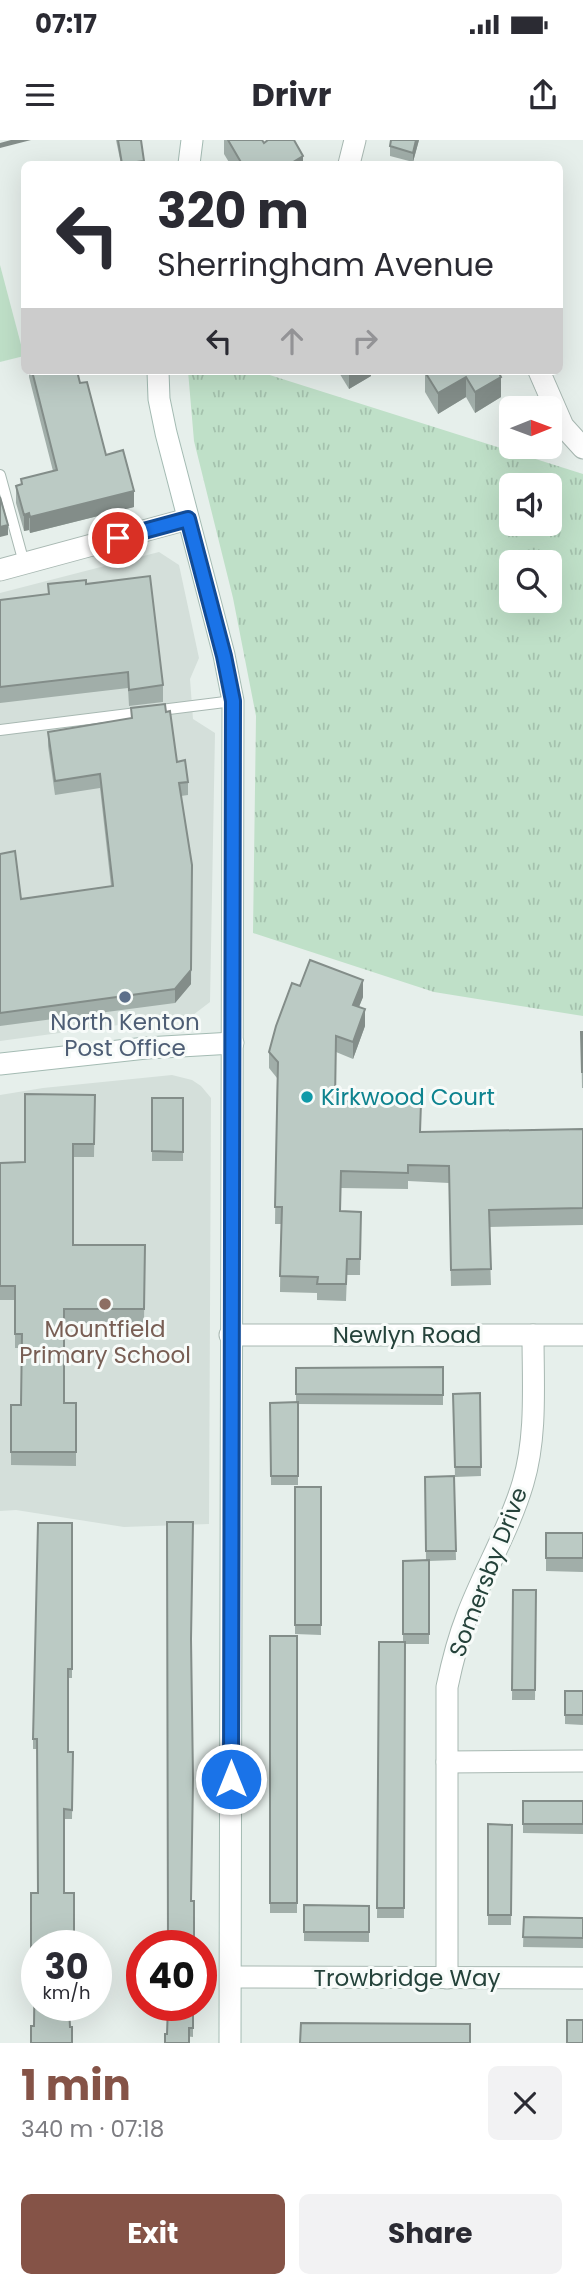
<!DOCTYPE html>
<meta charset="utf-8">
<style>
body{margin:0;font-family:Poppins,sans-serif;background:#f2f2f3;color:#2b2b33;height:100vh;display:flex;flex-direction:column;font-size:26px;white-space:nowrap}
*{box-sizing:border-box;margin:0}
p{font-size:23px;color:#7c7c81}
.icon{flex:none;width:38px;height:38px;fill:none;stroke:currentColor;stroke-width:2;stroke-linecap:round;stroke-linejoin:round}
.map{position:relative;height:1903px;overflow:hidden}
.side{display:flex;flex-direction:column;background:#fff;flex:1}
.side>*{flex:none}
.top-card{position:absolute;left:21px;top:21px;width:542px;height:214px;border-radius:10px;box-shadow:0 7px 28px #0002;background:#fff;color:#2b2b33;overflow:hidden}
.needle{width:46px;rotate:89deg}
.fabs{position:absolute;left:499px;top:256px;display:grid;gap:14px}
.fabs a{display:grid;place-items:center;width:63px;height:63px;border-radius:10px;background:#fff;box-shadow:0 7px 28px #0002;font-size:35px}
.speed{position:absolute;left:21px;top:1790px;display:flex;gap:14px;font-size:35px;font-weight:700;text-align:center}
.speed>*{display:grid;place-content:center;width:91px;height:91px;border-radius:50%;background:#fff;box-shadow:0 7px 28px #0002;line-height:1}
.speed small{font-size:18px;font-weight:400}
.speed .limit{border:10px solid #d22;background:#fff;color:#111}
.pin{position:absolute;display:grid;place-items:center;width:60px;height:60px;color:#fff;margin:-30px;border:4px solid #fff;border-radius:50%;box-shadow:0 2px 7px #0007}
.me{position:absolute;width:77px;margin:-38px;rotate:0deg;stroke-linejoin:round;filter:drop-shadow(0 0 5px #0008)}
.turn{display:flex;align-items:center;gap:24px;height:147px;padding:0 21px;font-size:32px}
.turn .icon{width:91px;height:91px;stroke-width:2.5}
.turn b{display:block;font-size:49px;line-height:60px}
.lanes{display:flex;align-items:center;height:66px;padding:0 21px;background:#0003;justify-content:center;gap:35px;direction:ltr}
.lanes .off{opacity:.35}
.round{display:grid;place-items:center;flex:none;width:74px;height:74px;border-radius:10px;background:#f2f2f3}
.head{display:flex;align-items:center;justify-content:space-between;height:119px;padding:0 21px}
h1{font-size:42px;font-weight:700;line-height:52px;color:#855347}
.action{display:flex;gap:14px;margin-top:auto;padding:14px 21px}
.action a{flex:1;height:80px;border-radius:10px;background:#855347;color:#fff;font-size:28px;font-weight:700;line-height:80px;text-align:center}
.action a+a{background:#f2f2f3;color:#2b2b33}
.status{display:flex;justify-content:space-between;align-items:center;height:49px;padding:0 35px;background:#fff;direction:ltr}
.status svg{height:19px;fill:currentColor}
header{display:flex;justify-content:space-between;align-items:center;height:91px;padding:0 21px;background:#fff;font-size:32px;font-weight:700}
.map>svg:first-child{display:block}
</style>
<div class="status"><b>07:17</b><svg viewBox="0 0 49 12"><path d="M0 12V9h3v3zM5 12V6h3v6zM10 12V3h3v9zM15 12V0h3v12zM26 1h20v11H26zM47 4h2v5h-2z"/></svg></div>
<header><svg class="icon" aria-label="menu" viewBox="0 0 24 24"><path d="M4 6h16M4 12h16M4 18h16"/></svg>Drivr<svg class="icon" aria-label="share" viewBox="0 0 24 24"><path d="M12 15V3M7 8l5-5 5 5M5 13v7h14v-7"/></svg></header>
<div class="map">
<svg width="583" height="1903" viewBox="0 0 583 1903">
<defs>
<pattern id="park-tufts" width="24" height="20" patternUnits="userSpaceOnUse" patternTransform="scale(1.75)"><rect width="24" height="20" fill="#bfe0c8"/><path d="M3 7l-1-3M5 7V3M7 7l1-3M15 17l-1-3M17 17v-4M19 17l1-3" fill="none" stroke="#a4c1ad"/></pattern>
</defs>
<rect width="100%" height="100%" fill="#e6efeb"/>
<g fill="#d4dfda">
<polygon points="159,412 179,425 199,518 190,539 193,579 215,593 210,862 193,875 0,901 0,453"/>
<polygon points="172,935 192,940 201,946 211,958 209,1384 124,1387 16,1370 0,1371 0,955 43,948"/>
</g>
<path fill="url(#park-tufts)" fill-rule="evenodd" d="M188,231H257L583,334V876L434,852L253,793L256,576L233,458L194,301ZM511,345H550V383H511ZM511,422H550V460H511Z"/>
<polygon fill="#bfe0c8" points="0,125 24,216 0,222"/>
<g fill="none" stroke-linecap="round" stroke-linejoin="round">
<defs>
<g id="lane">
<polyline points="0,335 24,423"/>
<polyline points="0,590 233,561"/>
</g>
<g id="street">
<polyline points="349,24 355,0"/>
<polyline points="539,231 563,286 583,308"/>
<polyline points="0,430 188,379"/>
<polyline points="230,1195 583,1195"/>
<polyline points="447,1622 583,1621"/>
<polyline points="231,1837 583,1838"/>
<path d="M447,1838V1547C452,1523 458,1499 467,1476C484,1431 509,1390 523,1343C537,1296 533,1244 533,1195"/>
</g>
<g id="secondary">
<polyline points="189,24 192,0"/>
<polyline points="158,231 159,259 166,293 224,515 233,561 230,1903"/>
<polyline points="0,924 146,908 233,903"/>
</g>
</defs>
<use href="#lane" stroke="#a8b8b2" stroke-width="12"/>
<use href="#street" stroke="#a8b8b2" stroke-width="23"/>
<use href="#secondary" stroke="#a4bbb3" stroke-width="23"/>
<use href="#lane" stroke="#fff" stroke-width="10"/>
<use href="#street" stroke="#fff" stroke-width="21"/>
<use href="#secondary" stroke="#fff" stroke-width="21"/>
</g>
<g fill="#a1aea9">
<polygon points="116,0 141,0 144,24 121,24"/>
<polygon points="224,0 262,0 264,3 303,24 230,24 224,14"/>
<polygon points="419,0 413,22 390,16 390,6"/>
<polygon points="29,231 77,231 80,243 106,315 134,367 30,393 29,390 24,391 16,363 16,346 21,345 21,339 53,331 29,237"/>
<polygon points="338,231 371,231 371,236 349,249"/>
<polygon points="498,231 501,257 475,273 466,257 438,274 425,252 425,232"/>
<polygon points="48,444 86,444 163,545 163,562 129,566 128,548 0,563 0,460 48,454"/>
<polygon points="131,568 166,572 177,622 188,642 188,655 181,656 191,844 175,863 0,886 0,714 21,759 111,746 100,648 55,655 48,606 48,592 131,578"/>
<polygon points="300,846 363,857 359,867 365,886 353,919 336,912 336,961 420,992 583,989 583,1085 489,1087 491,1145 451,1146 449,1043 408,1041 408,1049 341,1048 340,1071 361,1072 360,1135 347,1135 346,1161 317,1160 317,1153 280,1152 281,1084 275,1084 277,938 269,928 269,912"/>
<polygon points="581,892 583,892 583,948 582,948"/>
<polygon points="95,955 94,1017 73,1017 73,1105 145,1105 144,1183 64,1183 64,1263 76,1263 76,1326 11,1325 11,1265 21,1265 21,1208 15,1208 15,1160 0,1160 0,1023 25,1022"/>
<rect x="152" y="958" width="31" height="63"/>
<polygon points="443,1227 443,1265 298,1264 298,1345 271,1345 270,1263 296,1262 296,1228"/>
<polygon points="480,1253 481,1336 455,1337 453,1254"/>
<polygon points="454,1336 456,1420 429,1421 429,1504 405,1504 404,1778 377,1778 379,1502 403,1502 403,1421 426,1420 425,1337"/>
<polygon points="295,1347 321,1347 321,1495 295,1494"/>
<polygon points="72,1383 72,1538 68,1538 68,1612 73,1612 72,1679 64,1679 37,1806 34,1886 34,1818 31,1818 31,1753 38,1753 37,1609 33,1609 33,1599"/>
<polygon points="546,1393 583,1393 583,1432 546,1431"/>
<polygon points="513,1450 536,1450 535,1560 512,1560"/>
<rect x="270" y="1496" width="27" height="277"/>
<polygon points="565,1551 583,1551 583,1585 565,1584"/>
<polygon points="523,1661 583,1661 583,1694 523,1693"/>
<polygon points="488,1684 512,1685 511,1785 488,1785"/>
<polygon points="304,1765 369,1766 369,1802 304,1801"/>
<polygon points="524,1777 583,1778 583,1808 523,1807"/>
<polygon points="193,1866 193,1897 167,1894"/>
</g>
<g fill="#838d89">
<polygon points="11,0 31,0 0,8 0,3"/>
<polygon points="416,0 419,0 413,22 413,13"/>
<polygon points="303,16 303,24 290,24"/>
<polygon points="349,231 371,231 371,236 349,249"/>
<polygon points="466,237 466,257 438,274 438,253"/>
<polygon points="501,237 501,257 475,273 475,252"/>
<polygon points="134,351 134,367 30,393 30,377"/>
<polygon points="29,373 29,390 24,391 24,375"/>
<polygon points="8,385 8,395 0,397 0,387"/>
<polygon points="192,725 191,844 175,863 175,849"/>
<polygon points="363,840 363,857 353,881 353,865"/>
<polygon points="365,869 365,886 353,919 353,902"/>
</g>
<g fill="#bbcac4" stroke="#838d89" stroke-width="2">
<polygon points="118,0 141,0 144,21 122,24"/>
<polygon points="228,0 262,0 264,3 268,0 294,0 303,16 290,24 291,24 242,24"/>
<polygon points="391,0 416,0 413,13 390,6"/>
<polygon points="32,231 77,231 80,243 87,242 106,315 123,310 134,351 30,377 29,373 24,375 16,346 22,344 21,339 57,330"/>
<polygon points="426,231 498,231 501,237 475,252 466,237 438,253 425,232"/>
<polygon points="0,357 8,385 0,387"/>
<polygon points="150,436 163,545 129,550 128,532 0,547 0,460 49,454 48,444 86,440 86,444"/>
<polygon points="165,564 166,572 170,571 177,622 185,620 188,642 179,643 192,725 191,830 175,849 0,873 0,714 15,711 21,759 113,746 100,634 55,641 48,592 132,578 131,568"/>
<polygon points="310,820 363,840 353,865 365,869 353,902 336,896 335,961 421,963 420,992 583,989 583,1068 489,1070 491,1129 451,1130 449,1026 408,1025 408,1033 341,1031 340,1071 361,1072 360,1119 347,1119 346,1144 317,1144 318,1137 280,1136 282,1067 275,1067 278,922 269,912 276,886 292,843 300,846"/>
<polygon points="581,892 583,892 583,932 582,932"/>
<polygon points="25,954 95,955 94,1004 73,1004 73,1105 145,1105 144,1169 64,1169 64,1263 76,1263 76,1312 11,1312 11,1265 21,1265 22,1194 15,1194 15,1146 0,1146 0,1023 25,1022"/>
<polygon points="152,958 183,958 183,1012 152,1011"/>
<polygon points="443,1227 443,1255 296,1254 296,1228"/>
<polygon points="480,1253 481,1327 455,1327 453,1254"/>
<polygon points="298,1262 298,1336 271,1336 270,1263"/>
<polygon points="454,1336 456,1411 426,1411 425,1337"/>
<rect x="295" y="1347" width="26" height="138"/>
<polygon points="167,1382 193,1382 191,1499 193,1639 191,1761 194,1761 194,1806 168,1806"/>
<polygon points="38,1383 72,1383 72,1529 68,1529 68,1612 73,1612 72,1670 64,1669 64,1753 74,1753 74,1806 37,1806 37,1866 69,1866 70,1887 72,1887 72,1903 31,1903 31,1886 34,1886 35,1808 31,1808 31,1753 38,1753 37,1599 33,1599"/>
<rect x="546" y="1393" width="37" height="25"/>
<polygon points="429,1420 429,1494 403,1494 403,1421"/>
<polygon points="513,1450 536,1450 535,1550 512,1550"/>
<rect x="270" y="1496" width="27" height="267"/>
<polygon points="379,1502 405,1502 404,1768 377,1768"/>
<rect x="565" y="1551" width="18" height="24"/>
<rect x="523" y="1661" width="60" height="23"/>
<polygon points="488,1684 512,1685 511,1775 488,1775"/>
<polygon points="304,1765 369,1766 369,1792 304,1792"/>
<polygon points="524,1777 583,1778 583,1798 523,1797"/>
<polygon points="168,1866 193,1866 193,1888 189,1888 189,1903 165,1903 165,1894 167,1894"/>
<rect x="567" y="1880" width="16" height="23"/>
<polygon points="301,1883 470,1884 470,1903 300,1903"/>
</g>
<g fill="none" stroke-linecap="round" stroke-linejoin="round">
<defs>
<polyline id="route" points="118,398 188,379 224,516 233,561 231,1639"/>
</defs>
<use href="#route" stroke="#114b97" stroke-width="18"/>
<use href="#route" stroke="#1a73e8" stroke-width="12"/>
</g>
<circle fill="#5c6f8a" stroke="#f7fbf9" stroke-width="2.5" cx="125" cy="857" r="7"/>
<circle fill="#0f9aa8" stroke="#f7fbf9" stroke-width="2.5" cx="307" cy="957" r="7"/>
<circle fill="#8d6e63" stroke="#f7fbf9" stroke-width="2.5" cx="105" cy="1164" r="7"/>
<g text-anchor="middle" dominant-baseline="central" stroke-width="6" stroke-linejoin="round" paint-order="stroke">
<g font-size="23" fill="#4e5e75" stroke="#f7fbf9">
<text x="125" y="882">North Kenton<tspan x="125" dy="26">Post Office</tspan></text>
</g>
<g font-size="23" fill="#0d838f" stroke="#f7fbf9" text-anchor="start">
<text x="321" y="957">Kirkwood Court</text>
</g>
<g font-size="23" fill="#785e54" stroke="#f7fbf9">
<text x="105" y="1189">Mountfield<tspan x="105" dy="26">Primary School</tspan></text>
</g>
<g font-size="23" fill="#24423a" stroke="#f7fbf9">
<text x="407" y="1195">Newlyn Road</text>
<text transform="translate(488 1432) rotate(-69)">Somersby Drive</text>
<text x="407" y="1838">Trowbridge Way</text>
</g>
</g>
</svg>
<div class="fabs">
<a><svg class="needle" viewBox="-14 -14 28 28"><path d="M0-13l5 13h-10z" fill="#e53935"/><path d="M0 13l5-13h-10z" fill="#7c7c81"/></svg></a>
<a><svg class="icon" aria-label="sound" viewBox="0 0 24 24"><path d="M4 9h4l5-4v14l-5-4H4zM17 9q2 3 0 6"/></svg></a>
<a><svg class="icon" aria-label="search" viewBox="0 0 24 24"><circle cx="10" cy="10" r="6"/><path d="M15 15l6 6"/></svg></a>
</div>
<div class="speed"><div>30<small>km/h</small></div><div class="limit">40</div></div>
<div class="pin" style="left:118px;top:398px;background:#d93025"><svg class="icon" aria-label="arrive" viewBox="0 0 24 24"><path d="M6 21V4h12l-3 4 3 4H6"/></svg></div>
<svg class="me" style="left:231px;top:1639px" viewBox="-20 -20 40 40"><circle r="17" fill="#1a73e8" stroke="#fff" stroke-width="3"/><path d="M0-11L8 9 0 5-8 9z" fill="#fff"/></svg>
<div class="top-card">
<div class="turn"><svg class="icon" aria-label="left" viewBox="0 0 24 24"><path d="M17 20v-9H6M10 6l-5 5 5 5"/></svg><div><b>320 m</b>Sherringham Avenue</div></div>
<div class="lanes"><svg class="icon" aria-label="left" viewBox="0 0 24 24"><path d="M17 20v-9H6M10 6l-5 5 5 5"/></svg><svg class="icon off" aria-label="ahead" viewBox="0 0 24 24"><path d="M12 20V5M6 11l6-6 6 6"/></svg><svg class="icon off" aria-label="right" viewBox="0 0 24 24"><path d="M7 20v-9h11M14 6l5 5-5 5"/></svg></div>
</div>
</div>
<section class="side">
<div class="head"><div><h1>1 min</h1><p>340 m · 07:18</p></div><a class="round"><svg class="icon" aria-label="close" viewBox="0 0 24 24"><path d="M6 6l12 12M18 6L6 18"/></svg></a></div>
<div class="action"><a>Exit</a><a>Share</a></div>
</section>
